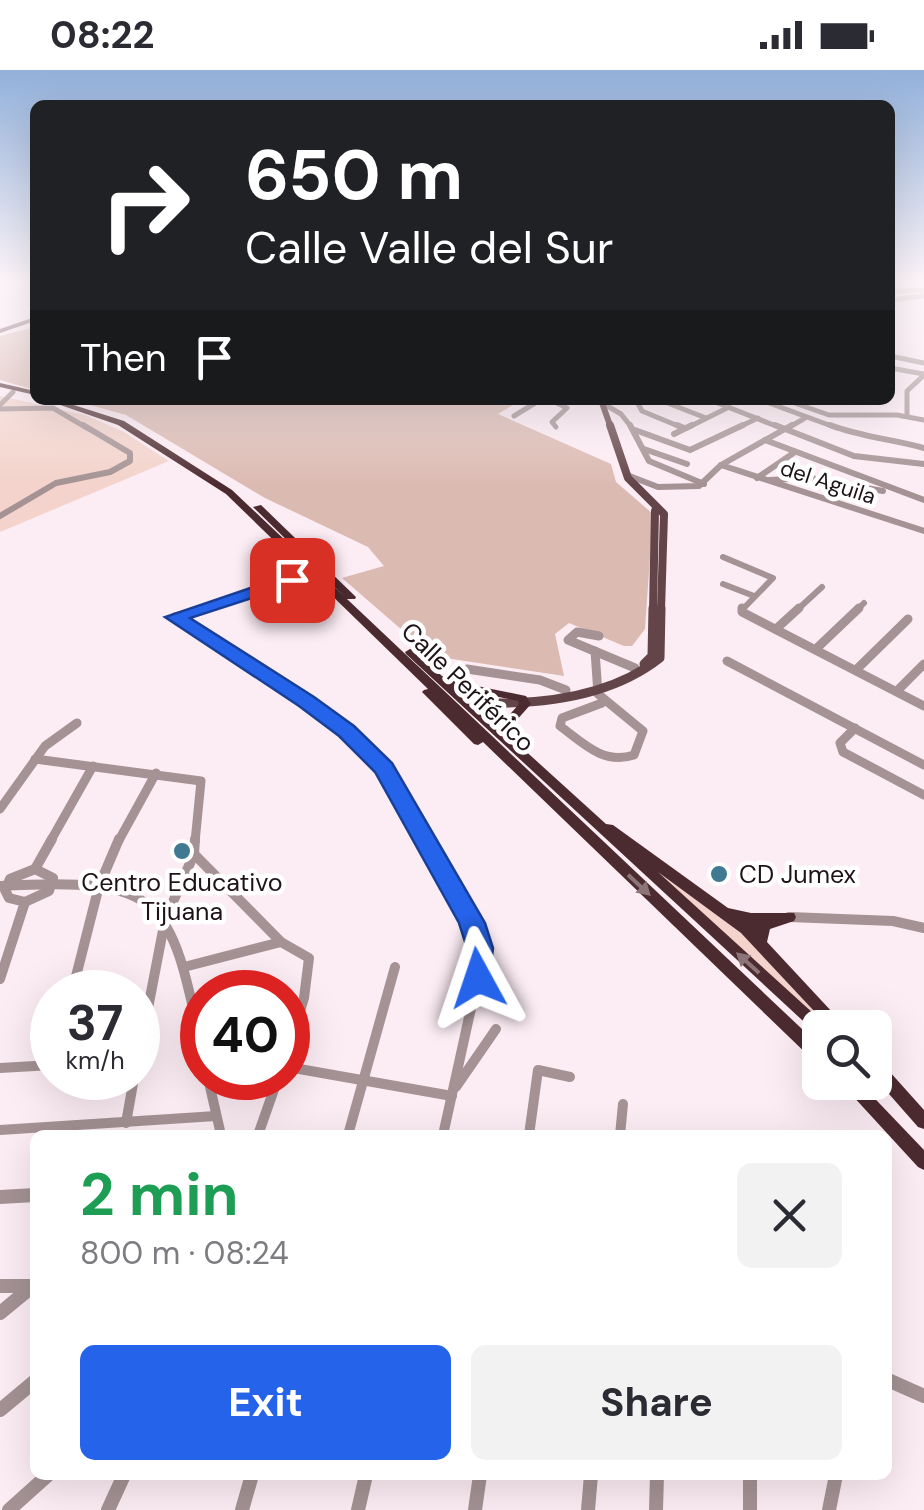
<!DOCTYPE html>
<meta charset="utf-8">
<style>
body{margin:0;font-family:"DM Sans",sans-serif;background:#f2f2f3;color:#2b2b33;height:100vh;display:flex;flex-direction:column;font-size:38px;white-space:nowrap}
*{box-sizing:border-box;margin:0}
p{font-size:32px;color:#7c7c81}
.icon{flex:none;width:55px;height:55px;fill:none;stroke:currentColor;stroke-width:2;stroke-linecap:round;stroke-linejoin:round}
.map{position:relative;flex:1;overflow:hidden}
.sheet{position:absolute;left:30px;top:1060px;width:862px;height:350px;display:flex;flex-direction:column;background:#fff;border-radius:15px;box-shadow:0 10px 40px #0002}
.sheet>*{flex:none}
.hud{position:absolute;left:30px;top:30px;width:865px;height:305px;border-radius:15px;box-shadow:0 10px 40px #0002;background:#202124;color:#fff;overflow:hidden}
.tools{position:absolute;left:802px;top:940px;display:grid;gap:20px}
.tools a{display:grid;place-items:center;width:90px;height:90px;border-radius:15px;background:#fff;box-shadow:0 10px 40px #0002;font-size:50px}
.speed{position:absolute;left:30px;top:900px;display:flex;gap:20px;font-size:50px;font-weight:700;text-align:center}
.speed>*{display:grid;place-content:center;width:130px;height:130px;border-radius:50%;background:#fff;box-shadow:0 10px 40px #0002;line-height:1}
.speed small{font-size:25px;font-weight:400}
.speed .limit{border:15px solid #d22;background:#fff;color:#111}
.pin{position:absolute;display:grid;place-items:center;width:85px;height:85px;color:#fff;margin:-42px;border-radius:20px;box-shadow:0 5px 15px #0006}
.me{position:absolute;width:110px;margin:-55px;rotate:355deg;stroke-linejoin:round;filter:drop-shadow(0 0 8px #0008)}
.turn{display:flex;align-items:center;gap:35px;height:210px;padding:0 50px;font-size:45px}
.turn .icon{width:130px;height:130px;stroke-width:2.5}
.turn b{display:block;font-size:70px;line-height:85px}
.then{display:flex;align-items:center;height:95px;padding:0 50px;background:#0003;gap:20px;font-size:38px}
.round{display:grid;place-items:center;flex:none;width:105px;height:105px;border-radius:15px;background:#f2f2f3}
.head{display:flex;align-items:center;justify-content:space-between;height:170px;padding:0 50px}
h1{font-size:60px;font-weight:700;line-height:75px;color:#1e9e55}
.button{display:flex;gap:20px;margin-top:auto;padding:20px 50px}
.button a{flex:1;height:115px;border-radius:15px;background:#2563eb;color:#fff;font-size:40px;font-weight:700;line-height:115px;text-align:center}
.button a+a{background:#f2f2f3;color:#2b2b33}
.status{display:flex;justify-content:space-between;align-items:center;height:70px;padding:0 50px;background:#fff;direction:ltr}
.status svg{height:28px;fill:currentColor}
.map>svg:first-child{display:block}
</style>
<div class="status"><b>08:22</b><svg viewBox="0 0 49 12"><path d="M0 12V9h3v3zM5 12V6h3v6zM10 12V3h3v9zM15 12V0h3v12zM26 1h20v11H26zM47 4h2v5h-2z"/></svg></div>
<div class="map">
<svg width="924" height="1440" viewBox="0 0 924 1440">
<rect width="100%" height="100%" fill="#fcecf4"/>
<g fill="#f3d3cb">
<polygon points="0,326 85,345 124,362 169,391 0,462"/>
<polygon points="645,788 752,872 833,957 825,957 684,832"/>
</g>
<g fill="#dbbab2">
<polygon points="35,257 35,320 0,310 0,266"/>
<polygon points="72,330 521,330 498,344 611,394 616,412 653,444 645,559 632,576 624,576 569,553 555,564 564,606 432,586 342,508 384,496 368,477 265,428 126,345"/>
</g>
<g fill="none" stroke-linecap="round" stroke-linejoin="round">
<g stroke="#a49294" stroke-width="5">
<polyline points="890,221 924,220"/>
<polyline points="890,230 923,226"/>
<polyline points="890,286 924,293"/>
<polyline points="890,298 924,304"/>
<polyline points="551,330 567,338 552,352 556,357"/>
<polyline points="636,330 642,341 683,358"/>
<polyline points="660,330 706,348"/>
<polyline points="710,330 781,358"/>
<polyline points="761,330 837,358"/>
<polyline points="786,330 829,345 897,345 924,350"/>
<polyline points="604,334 621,344 632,358"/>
<polyline points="0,335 13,322"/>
<polyline points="0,339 53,338 87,358"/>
<polyline points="514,346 540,330"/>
<polyline points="907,346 907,321 924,305"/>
<polyline points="687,358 729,337"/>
<polyline points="737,358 758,348"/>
<polyline points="788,358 805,348"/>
</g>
<g stroke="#a49294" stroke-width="6">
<polyline points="630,355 649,391 704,414"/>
<polyline points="677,355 684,358"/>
<polyline points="775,355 854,386 924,394"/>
<path d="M830,355C861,367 892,369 924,378"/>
<polyline points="635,360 690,380 743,355"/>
<polyline points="674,364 692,355"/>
<polyline points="765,370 924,430"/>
<polyline points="644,379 687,394"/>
<polyline points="721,395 924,461"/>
<polyline points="627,405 658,417 699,416 721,395 792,355"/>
<polyline points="757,408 795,382"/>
<polyline points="769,410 810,408 883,421"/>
<polyline points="0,446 56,413 110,402 130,391 130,383 83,355"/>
<polyline points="723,487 773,508 742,540"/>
<polyline points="723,514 754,526"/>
<polyline points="197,540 295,509"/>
<polyline points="797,540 822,517"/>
<polyline points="857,540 864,533"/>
</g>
<g stroke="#a49294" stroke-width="9">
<polyline points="742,538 742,542 924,636"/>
<path d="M175,547C236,586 326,632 373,687C395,712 412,742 428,772"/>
<polyline points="175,547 205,538"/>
<polyline points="776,559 799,538"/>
<polyline points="599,566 577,562 568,570 635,598"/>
<polyline points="817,578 859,538"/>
<path d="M595,581L598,624L643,661L634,685C603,695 583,673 560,656L562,648L602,633"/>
<polyline points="727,591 924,695"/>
<polyline points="467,599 540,610 566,620"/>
<polyline points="857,599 908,549"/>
<polyline points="897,621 924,594"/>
<polyline points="855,658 840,673 843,682 924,725"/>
<polyline points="35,689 201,711 195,772"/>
<polyline points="0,739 45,676 77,653"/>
<polyline points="50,772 93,696"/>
<polyline points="118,772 156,703"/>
</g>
<g stroke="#a49294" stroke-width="10">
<polyline points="426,769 472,853 481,893 443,1065"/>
<polyline points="194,784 281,872 309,888 304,928 288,979"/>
<polygon points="35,799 53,808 49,821 25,832 9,828 5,820 10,809"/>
<polyline points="35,799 52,769"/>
<path d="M0,816C163,807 170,826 202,979"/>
<polyline points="789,847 893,851 924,858"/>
<polyline points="184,897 281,872"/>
<polyline points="0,909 25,832"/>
<polyline points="72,922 99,816 119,769"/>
<polyline points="138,990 165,850 194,784 195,769"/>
<polyline points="288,997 452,1026"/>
<polyline points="0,998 52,995"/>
<polyline points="208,1008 221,1065"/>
<polyline points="456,1017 496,959"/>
<polyline points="126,1053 134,1008"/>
<polyline points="0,1060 216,1046"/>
<polyline points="258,1065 278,1008"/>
<polyline points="348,1065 395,897"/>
<polyline points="529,1065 538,1000 570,1007"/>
<polyline points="620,1065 623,1034"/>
</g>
<g stroke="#a49294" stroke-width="14">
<polyline points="0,1127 35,1125"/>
<polyline points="0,1216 32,1216"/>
<polyline points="0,1243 34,1215"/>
<polyline points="888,1310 924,1326"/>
<polyline points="0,1340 35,1311"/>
<polyline points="750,1405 750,1440"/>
<polyline points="9,1440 48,1405"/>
<polyline points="108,1440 124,1405"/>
<polyline points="242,1440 252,1405"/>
<polyline points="358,1440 366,1405"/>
<polyline points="475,1440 480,1405"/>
<polyline points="588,1440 591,1405"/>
<polyline points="656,1440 657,1405"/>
<polyline points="829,1440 836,1405"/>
</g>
<polyline stroke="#634549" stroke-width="6" points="601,330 611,358"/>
<g stroke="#634549" stroke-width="8">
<polyline points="610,355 628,408 664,444 661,540"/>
<polyline points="653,540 655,441"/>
</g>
<g stroke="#634549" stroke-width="9">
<polyline points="644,594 652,586 653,538"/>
<path d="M489,633C548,634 613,625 660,588L661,538"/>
</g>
<g fill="#4c2b30" fill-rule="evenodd">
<polygon points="35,247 35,251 0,263 0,259"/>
<polygon points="0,313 35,321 35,325 0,317"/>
<path d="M46,330H58L124,351L232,420L346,528L253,437L261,435L356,527L355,529H347L820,976V993L814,991L483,672L478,675L474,674L422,622L424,620L428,619L322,516L291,511L290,509L296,500L294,490L226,424L118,355ZM306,501L315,510L301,507Z"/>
<path d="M410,579L414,580L442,606H450L467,614L526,626L531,634L515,652L524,673L520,676L606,754L613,755L728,838L751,843H794L796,847L794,851L770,859L767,872L847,958H830L741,863L658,802L825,954L827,958H820V964L815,962L406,584L405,582ZM454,617L464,620L518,631L519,634L503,652L509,666Z"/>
<polygon points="875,990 881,992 924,1040 924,1059 918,1057 875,1008"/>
<polygon points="840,1012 859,1012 924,1080 924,1100 918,1097"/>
</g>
</g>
<defs><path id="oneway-solid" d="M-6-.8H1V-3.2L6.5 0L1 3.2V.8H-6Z" transform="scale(2.5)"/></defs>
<g fill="#8b7578">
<use href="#oneway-solid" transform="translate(639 815) rotate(43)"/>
<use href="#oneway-solid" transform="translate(748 893) rotate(-138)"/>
</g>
<linearGradient id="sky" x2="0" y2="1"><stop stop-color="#92b0da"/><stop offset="0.51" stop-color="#fef6fa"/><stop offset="1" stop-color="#fef6fa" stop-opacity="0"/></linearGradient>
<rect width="924" height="415" fill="url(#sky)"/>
<polygon fill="#2563eb" stroke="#184099" stroke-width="2.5" points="292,504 301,510 298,513 190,548 314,627 354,656 392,693 485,853 493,878 488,916 478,919 468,916 465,908 467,878 459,853 375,702 339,666 299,636 165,547"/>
<g fill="#3f7a92" stroke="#fff" stroke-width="4">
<circle cx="182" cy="781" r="10"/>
<circle cx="719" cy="804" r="10"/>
</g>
<g text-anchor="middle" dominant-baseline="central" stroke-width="9" stroke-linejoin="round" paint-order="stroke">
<g font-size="22" fill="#1f1219" stroke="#fff">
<text transform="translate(828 412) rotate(18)">del Aguila</text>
</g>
<g font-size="25" fill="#1f1219" stroke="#fff">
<text transform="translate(468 617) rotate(44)">Calle Periférico</text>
</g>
<g font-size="25" fill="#1f1219" stroke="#fff" text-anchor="start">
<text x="739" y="804">CD Jumex</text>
<text x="182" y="812" text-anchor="middle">Centro Educativo<tspan x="182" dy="29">Tijuana</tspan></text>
</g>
</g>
</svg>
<div class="tools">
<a><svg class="icon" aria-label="search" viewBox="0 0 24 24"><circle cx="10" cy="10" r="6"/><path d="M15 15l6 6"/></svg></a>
</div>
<div class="speed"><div>37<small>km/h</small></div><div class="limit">40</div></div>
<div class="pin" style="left:292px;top:510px;background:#d93025"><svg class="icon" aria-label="arrive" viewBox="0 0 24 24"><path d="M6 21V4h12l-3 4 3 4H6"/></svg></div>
<svg class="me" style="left:478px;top:908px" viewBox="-20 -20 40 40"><path d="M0-17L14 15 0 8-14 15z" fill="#2563eb" stroke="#fff" stroke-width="4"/></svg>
<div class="hud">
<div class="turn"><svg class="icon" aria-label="right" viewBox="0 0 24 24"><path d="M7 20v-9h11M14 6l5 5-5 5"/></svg><div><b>650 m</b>Calle Valle del Sur</div></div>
<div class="then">Then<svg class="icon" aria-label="arrive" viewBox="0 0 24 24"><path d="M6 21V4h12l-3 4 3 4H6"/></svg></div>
</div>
<section class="sheet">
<div class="head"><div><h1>2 min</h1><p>800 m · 08:24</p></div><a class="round"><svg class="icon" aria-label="close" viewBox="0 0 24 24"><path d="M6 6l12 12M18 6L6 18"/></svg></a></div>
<div class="button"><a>Exit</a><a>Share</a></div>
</section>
</div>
